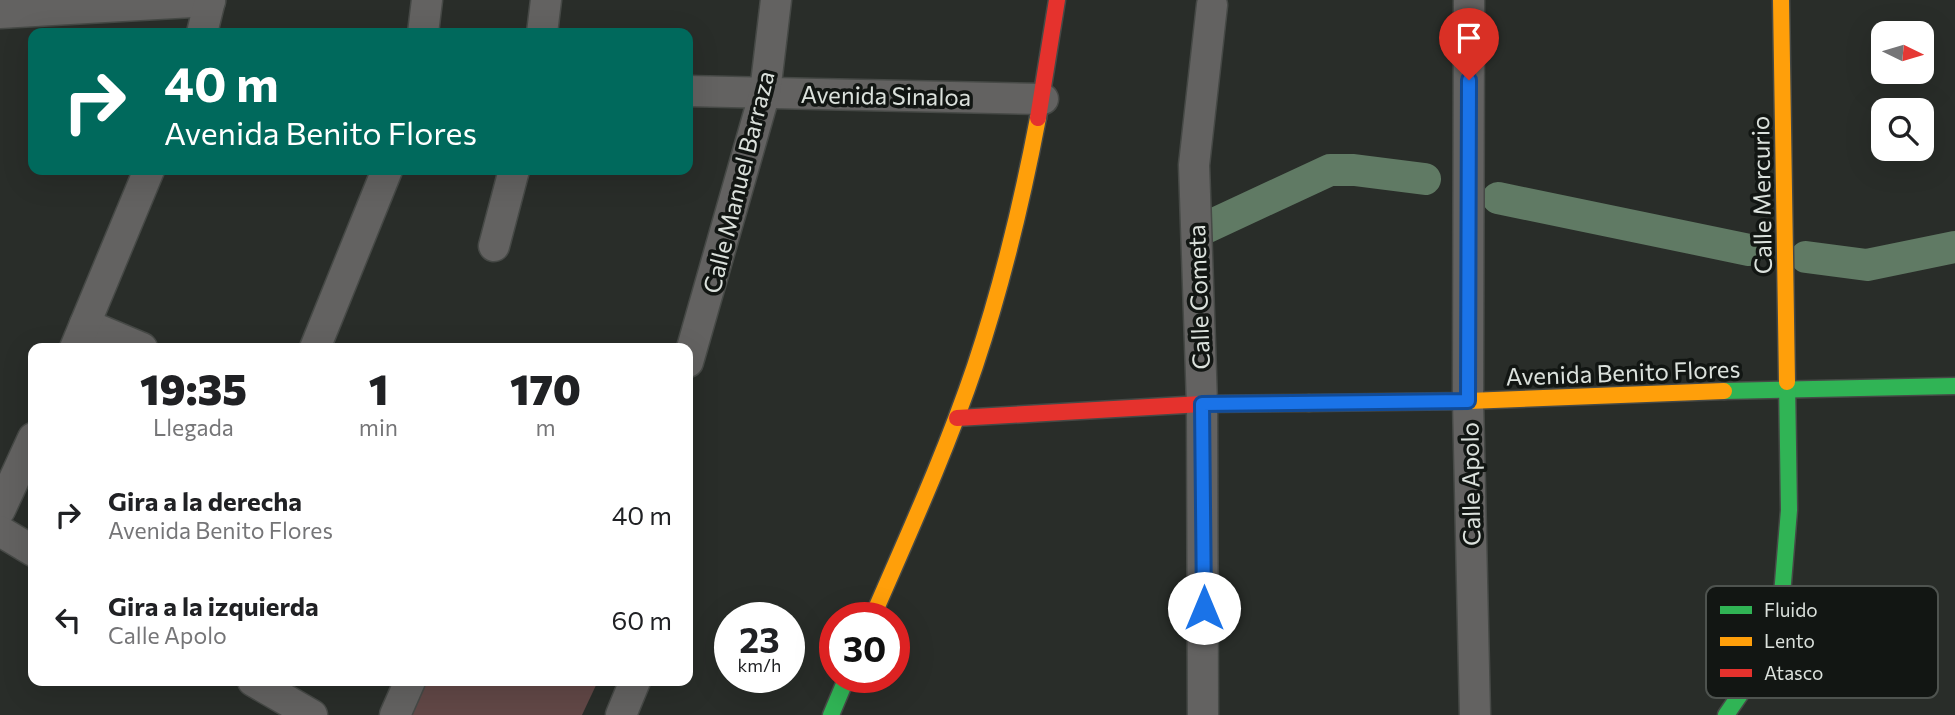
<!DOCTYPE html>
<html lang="es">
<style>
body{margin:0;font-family:Commissioner,sans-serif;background:#f2f2f2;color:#202124;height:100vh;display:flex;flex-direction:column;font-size:26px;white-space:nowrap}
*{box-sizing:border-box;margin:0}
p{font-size:23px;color:#757577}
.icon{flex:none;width:38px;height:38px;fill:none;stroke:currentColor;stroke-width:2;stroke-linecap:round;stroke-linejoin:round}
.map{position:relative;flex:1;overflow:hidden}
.drawer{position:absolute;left:28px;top:343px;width:665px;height:343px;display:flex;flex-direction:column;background:#fff;border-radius:14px;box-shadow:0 7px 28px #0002}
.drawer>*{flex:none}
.hud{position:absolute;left:28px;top:28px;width:665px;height:147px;border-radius:14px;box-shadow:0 7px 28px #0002;background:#00695c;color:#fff;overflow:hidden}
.needle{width:46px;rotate:95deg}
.fabs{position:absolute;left:1871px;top:21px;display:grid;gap:14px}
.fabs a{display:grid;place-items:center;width:63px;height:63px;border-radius:14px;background:#fff;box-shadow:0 7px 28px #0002;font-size:35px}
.speed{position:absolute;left:714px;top:602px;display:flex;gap:14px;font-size:35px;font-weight:700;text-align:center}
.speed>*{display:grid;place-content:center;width:91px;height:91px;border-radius:50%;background:#fff;box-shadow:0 7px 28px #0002;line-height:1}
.speed small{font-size:18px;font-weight:400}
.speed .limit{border:10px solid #d22;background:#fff;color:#111}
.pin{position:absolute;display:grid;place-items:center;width:60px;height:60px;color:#fff;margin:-72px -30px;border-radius:50% 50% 50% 0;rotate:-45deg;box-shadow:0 0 7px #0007}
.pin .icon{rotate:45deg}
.me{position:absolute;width:77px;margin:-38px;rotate:0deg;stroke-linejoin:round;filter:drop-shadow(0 0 5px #0008)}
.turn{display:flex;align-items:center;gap:24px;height:147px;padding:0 21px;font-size:32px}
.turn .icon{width:91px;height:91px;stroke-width:2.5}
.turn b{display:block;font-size:49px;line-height:60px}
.eta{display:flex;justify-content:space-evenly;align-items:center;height:119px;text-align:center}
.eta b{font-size:42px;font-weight:800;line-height:49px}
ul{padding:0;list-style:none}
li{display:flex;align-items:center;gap:21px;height:105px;padding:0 21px}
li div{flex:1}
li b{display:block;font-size:26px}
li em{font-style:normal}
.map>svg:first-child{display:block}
</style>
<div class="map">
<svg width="1955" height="715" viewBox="0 0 1955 715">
<rect width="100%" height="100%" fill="#292d29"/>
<polygon fill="#614746" points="400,681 598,681 582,715 392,715"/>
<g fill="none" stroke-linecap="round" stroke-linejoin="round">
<g stroke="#607a64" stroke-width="32">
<polyline points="1498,198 1749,250"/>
<polyline points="1201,230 1330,170 1354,170 1425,179"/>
<polyline points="1806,257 1867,265 1955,247"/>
</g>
<defs>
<g id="street">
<polyline points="1469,0 1468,401 1475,715"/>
<polyline points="0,13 210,1"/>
<polyline points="202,33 210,0"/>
<polyline points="423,33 427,0"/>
<polyline points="542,33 546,0"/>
<polyline points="688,91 1043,99"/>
<polyline points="494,246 514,170"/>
<polyline points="85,324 142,348"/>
<polyline points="75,348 149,170"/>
<polyline points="315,348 387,170"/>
<polyline points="688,362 765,92 776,0"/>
<polyline points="0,510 33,438"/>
<polyline points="0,531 33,551"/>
<polyline points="253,681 312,715"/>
<polyline points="395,715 410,681"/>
<polyline points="621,715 635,681"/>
<polyline points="1203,715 1202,404 1194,165 1212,5"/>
</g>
<g id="fast">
<polyline points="1724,391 1955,386"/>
<polyline points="831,715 847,677"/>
<polyline points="1726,715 1748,683 1781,607 1789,510 1787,382"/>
</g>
<g id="slow">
<polyline points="1781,0 1787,382"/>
<polyline points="1309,403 1468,401 1724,391"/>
<path d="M872,618C908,535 946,452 975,366C1002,285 1022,202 1038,118"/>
</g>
<g id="jam">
<polyline points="1038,118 1057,0"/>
<polyline points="957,418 1202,404 1309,403"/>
</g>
</defs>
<use href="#street" stroke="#464946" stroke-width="33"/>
<use href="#fast" stroke="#464946" stroke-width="19"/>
<use href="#slow" stroke="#464946" stroke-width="19"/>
<use href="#jam" stroke="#464946" stroke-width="19"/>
<use href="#street" stroke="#636261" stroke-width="30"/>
<use href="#fast" stroke="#30b455" stroke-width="16"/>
<use href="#slow" stroke="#ff9f0a" stroke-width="16"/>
<use href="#jam" stroke="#e5322d" stroke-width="16"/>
</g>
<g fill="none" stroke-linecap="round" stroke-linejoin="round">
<defs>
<polyline id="route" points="1204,608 1202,404 1468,401 1469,80"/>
</defs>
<use href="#route" stroke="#114b97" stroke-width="18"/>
<use href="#route" stroke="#1a73e8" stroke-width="12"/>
</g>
<g text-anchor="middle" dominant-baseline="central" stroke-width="7" stroke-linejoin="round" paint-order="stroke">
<g font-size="24" fill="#dbe1dc" stroke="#121613">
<text transform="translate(886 95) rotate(1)">Avenida Sinaloa</text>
<text transform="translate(738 182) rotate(-76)">Calle Manuel Barraza</text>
<text transform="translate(1761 195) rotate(-91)">Calle Mercurio</text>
<text transform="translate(1198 297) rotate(-92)">Calle Cometa</text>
<text transform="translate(1623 372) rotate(-2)">Avenida Benito Flores</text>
<text transform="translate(1470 484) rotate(-91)">Calle Apolo</text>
</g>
</g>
<rect x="1706" y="586" width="232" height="112" rx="10" fill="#121613" stroke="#4e534f" stroke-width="2"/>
<rect x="1720" y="606" width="32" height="8" fill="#30b455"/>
<rect x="1720" y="637" width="32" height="9" fill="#ff9f0a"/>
<rect x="1720" y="669" width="32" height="8" fill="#e5322d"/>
<g font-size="19" fill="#dbe1dc">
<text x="1764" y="617">Fluido</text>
<text x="1764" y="648">Lento</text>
<text x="1764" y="680">Atasco</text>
</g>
</svg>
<div class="fabs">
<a><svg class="needle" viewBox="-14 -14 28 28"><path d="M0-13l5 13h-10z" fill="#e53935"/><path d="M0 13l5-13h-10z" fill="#757577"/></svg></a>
<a><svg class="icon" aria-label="search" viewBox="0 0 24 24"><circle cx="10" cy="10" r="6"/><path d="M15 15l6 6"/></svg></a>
</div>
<div class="speed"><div>23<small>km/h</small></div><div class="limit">30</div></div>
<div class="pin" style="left:1469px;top:80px;background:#d93025"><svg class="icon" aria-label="arrive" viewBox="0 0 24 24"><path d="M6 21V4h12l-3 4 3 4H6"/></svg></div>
<svg class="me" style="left:1204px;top:608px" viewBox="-20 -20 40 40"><circle r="19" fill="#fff"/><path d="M0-13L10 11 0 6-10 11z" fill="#1a73e8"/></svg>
<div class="hud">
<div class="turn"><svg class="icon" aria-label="right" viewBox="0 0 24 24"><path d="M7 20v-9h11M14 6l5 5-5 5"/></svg><div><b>40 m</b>Avenida Benito Flores</div></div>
</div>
<section class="drawer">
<div class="eta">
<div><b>19:35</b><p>Llegada</p></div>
<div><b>1</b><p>min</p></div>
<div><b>170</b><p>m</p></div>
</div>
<ul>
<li><svg class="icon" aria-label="right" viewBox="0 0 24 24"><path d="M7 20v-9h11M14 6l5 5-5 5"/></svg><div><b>Gira a la derecha</b><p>Avenida Benito Flores</p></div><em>40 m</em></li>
<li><svg class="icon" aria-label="left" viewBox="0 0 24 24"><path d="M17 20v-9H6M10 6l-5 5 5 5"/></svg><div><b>Gira a la izquierda</b><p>Calle Apolo</p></div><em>60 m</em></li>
</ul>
</section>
</div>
